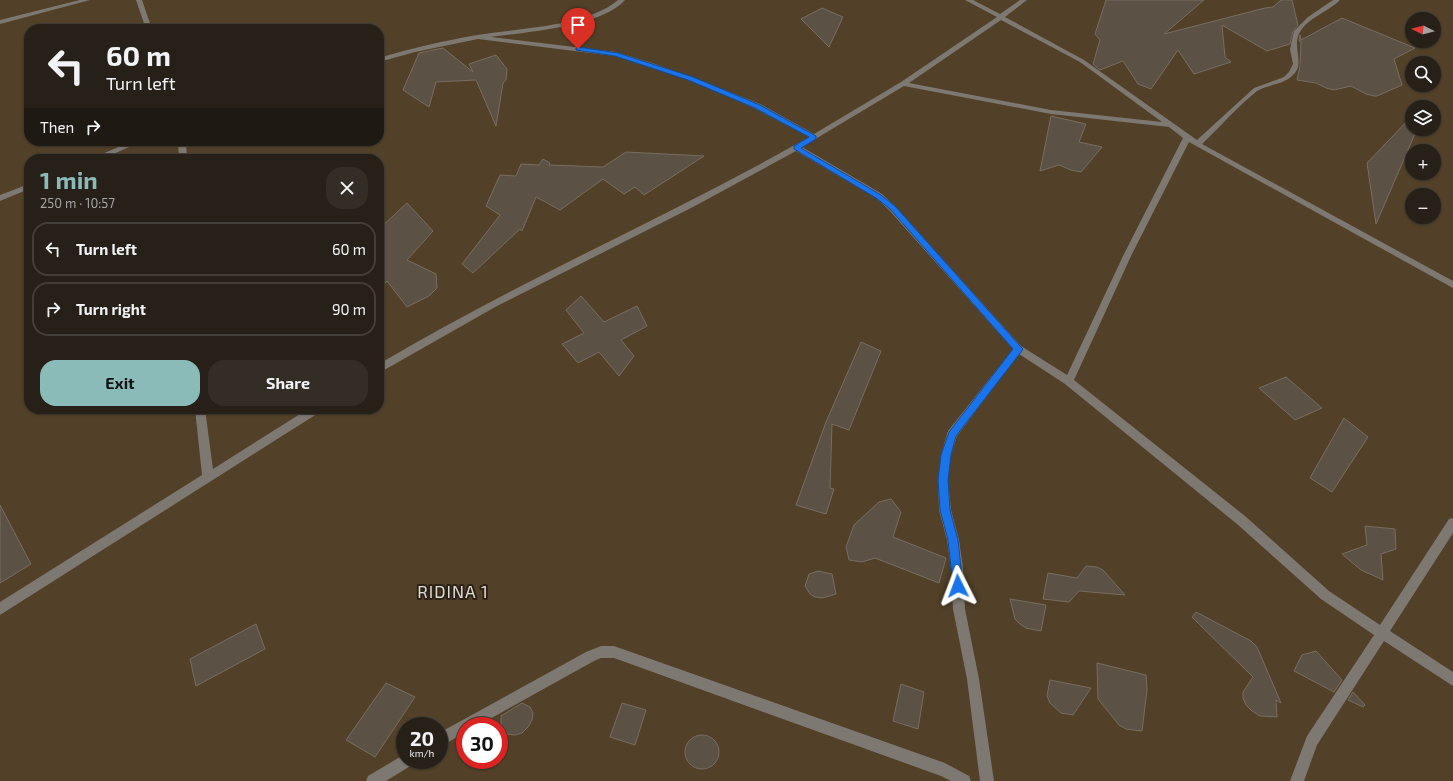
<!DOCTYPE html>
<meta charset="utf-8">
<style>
body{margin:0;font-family:"Exo 2",sans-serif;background:#332d25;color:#f1f3f6;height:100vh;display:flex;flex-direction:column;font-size:15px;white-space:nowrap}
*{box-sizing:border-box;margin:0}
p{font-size:13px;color:#a4a3a2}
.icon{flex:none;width:22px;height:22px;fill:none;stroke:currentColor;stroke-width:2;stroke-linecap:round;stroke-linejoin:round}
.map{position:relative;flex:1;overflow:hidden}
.panel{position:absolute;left:24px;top:154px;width:360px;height:260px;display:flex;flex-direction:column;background:#272018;border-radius:16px;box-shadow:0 1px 3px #0004,0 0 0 1px #433e37}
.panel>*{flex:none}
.banner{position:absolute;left:24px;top:24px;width:360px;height:122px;border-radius:16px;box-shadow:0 1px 3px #0004,0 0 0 1px #433e37;background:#272018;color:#f1f3f6;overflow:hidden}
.needle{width:26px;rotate:276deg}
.controls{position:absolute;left:1405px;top:12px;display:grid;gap:8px}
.controls a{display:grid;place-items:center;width:36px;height:36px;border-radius:50%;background:#272018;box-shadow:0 1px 3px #0004,0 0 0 1px #433e37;font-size:20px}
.speed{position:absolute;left:396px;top:717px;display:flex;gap:8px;font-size:20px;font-weight:700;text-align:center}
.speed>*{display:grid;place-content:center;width:52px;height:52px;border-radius:50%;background:#272018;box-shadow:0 1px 3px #0004,0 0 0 1px #433e37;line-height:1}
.speed small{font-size:10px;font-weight:400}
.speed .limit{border:6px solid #d22;background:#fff;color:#111}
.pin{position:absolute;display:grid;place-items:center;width:34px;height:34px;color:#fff;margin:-41px -17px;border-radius:50% 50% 50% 0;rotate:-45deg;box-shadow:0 0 4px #0007}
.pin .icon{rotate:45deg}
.me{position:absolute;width:44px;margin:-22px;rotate:357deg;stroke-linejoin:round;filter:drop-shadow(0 0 3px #0008)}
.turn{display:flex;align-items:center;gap:14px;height:84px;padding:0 16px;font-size:18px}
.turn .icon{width:52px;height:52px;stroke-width:2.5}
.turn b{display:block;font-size:28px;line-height:34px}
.then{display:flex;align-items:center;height:38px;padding:0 16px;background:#0003;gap:8px;font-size:15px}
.round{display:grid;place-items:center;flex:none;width:42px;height:42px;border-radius:16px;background:#332d25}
.head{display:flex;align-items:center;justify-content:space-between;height:68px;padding:0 16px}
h1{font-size:24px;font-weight:700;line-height:30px;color:#8bbbb9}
.primary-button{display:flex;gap:8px;margin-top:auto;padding:8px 16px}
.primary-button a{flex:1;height:46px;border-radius:16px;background:#8bbbb9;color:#111;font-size:16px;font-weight:700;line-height:46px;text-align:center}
.primary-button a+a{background:#332d25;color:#f1f3f6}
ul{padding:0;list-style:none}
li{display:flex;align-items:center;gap:12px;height:54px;margin:0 8px 6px;padding:0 8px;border:2px solid #433e37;border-radius:16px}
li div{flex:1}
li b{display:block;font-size:15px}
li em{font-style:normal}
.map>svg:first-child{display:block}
</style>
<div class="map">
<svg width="1453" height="781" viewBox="0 0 1453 781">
<rect width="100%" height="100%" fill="#342b20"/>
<path fill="#524028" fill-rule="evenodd" d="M0,0H1453V781H0ZM1412,19H1434V41H1412ZM29,29H379V141H29ZM1412,63H1434V85H1412ZM1412,107H1434V129H1412ZM1412,151H1434V173H1412ZM29,159H379V409H29ZM1412,195H1434V217H1412ZM405,726H439V760H405ZM465,726H499V760H465Z"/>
<g fill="#5b5145" stroke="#786d61">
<polygon points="1106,0 1204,0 1164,34 1265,8 1273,7 1281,0 1292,0 1298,25 1293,31 1290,44 1267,51 1222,25 1225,57 1231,62 1194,74 1178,50 1151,89 1138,84 1123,61 1100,70 1093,64 1100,40 1095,34"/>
<polygon points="822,8 843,17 829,47 801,19"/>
<polygon points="1342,18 1415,48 1394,59 1402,85 1377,96 1374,96 1366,94 1351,86 1334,90 1326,88 1316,83 1297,80 1300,66 1301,41 1299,41 1300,35 1301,40"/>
<polygon points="443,48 473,72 469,64 496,55 507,69 506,80 503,83 496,126 476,80 436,82 429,107 403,90 419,53"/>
<polygon points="1051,116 1086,124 1079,142 1102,147 1081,172 1071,170 1059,165 1040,171"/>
<polygon points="1412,116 1412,129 1417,129 1376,224 1367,163"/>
<polygon points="626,152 704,156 644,195 635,187 624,194 603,179 560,210 536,197 522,231 520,229 473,273 462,264 500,215 486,206 500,175 516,176 521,164 539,165 543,159 550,163 549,165 603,167"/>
<polygon points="407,203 433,231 407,260 436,274 437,288 429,296 407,307 387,281 379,290 379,229"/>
<polygon points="581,296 604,322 637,306 647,326 621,340 634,356 619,376 599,352 578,363 562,344 584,333 566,310"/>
<polygon points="861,342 881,351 849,430 832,424 830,488 834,489 826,514 796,505 826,422"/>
<polygon points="1286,377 1322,408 1295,420 1259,388"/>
<polygon points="1344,418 1368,437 1332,492 1310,478"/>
<polygon points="891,499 901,512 893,537 946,558 939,583 875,558 862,562 849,560 846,547 854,525 879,502"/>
<polygon points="0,505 31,564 0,583"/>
<polygon points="1365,526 1395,529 1396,549 1381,554 1383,580 1361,570 1342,554 1367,545"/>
<polygon points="1086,566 1097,567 1103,570 1125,595 1079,591 1069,602 1043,599 1048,573 1077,578"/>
<polygon points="818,571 832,574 836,594 822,598 815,597 810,594 805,586 809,574"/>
<polygon points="1010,599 1046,605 1041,631 1026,628 1020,624 1015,619"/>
<polygon points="1196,612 1251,641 1257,647 1281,703 1276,700 1277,717 1260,716 1252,711 1246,705 1243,698 1243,692 1253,677 1192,617"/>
<polygon points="256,624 265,649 196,686 190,659"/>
<polygon points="1316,651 1342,680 1334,692 1294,671 1302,655"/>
<polygon points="1097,663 1146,675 1147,690 1142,731 1126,729 1119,725 1098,699"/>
<polygon points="1050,680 1091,688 1073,715 1061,713 1050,703 1047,696"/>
<polygon points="386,683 415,697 375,757 346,740"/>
<polygon points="901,684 924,692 918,729 893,721"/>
<polygon points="1353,692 1365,705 1363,707 1348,700"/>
<polygon points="522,703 530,707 533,713 532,720 528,727 522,733 515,735 505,734 501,723 501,716"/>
<polygon points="622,703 646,710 635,745 610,737"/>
<circle cx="702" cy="752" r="17"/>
</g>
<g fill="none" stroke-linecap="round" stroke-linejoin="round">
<g fill="#7d7872" fill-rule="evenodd">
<polygon points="80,0 90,0 0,24 0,20"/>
<polygon points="136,0 142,0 152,29 146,29"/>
<path d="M618,0H625C601,27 526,32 491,37L616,52L652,63L692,77L760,104L814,134L901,82L997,17L965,0H973L1000,14L1020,0H1027L1005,17L1084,60L1197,140L1254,88L1284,77L1289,72L1293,64L1290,49L1294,31L1308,17L1333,0H1340C1328,12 1309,17 1300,32C1291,46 1306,64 1293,75C1284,85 1268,84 1257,91C1238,106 1220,127 1202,144L1453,281V288L1189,142L1132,254L1074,380L1245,516L1329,591L1380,625L1449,519L1453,518V533L1390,631L1453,672V686L1384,641L1317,745L1304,781H1290L1307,736L1374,635L1321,599L1237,524L1065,384L1019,354L957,436L951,455L948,480L951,510L959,540L963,568L965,609L979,679L994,781H980L967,679L953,609L951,568L947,540L939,510L938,480L941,455L948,431L1013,349L889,210L876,198L796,151L693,207L497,306L379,373V364C518,281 668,217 809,137L754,108L688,79L615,56L478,39L415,52L379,62V58C411,48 444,41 477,35C519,28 586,27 618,0ZM1001,20L1080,62L1162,122L1051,110L909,83ZM904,86L1051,114L1169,127L1183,138L1124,254L1067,375L1021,346L895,206L882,194L802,147Z"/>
<polygon points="132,141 143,141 102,159 91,159"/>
<polygon points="178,141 186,141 187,159 179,159"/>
<polygon points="29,184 29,189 0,201 0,195"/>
<polygon points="195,409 205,409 213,469 308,409 321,409 320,412 0,615 0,602 202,475"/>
<polygon points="601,646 614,646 945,763 969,776 971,781 951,781 941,776 614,658 601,658 594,661 477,726 465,726 465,733 439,747 439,733 586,652"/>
<polygon points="405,754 405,760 414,760 412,765 386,781 366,781 368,776"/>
</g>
</g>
<polygon fill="#1a73e8" stroke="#114b97" points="578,47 618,53 693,77 760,105 816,136 816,139 801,148 881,195 895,206 1021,347 1023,349 1021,352 956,436 951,455 948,480 950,510 958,540 963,586 962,589 958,591 954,589 953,586 948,540 940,510 938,480 941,455 949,432 1013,349 890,209 876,198 794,149 794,146 809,137 755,108 688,80 615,56 576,50 576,48"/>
<g text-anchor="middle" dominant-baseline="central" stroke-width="4" stroke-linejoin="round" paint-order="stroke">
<g font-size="17" letter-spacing="1" fill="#e0dad3" stroke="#2a2117">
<text x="453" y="591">RIDINA 1</text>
</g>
</g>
</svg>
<div class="controls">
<a><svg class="needle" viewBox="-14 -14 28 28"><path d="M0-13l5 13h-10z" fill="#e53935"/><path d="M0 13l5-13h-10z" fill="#a4a3a2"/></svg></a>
<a><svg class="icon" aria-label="search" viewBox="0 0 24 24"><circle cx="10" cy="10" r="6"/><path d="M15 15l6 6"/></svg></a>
<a><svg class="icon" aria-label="layers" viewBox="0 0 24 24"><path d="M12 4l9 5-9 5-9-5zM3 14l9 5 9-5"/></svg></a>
<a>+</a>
<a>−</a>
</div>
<div class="speed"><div>20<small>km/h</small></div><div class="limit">30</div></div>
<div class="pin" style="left:578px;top:49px;background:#d93025"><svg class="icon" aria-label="arrive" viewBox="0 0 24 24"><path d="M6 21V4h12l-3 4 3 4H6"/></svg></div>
<svg class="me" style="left:958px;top:586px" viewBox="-20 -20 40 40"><path d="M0-17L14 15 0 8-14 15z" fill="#1a73e8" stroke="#fff" stroke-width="4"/></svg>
<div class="banner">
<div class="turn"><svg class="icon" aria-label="left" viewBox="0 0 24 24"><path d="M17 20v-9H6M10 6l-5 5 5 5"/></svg><div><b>60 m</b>Turn left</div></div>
<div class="then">Then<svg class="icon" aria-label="right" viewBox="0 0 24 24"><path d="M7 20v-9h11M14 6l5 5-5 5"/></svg></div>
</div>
<section class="panel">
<div class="head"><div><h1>1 min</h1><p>250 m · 10:57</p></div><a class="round"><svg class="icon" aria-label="close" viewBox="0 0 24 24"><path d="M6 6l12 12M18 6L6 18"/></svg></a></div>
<ul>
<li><svg class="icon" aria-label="left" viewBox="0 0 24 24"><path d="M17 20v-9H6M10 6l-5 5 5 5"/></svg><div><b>Turn left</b></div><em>60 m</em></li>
<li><svg class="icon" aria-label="right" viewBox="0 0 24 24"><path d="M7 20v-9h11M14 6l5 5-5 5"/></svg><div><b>Turn right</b></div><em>90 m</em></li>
</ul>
<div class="primary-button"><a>Exit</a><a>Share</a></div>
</section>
</div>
